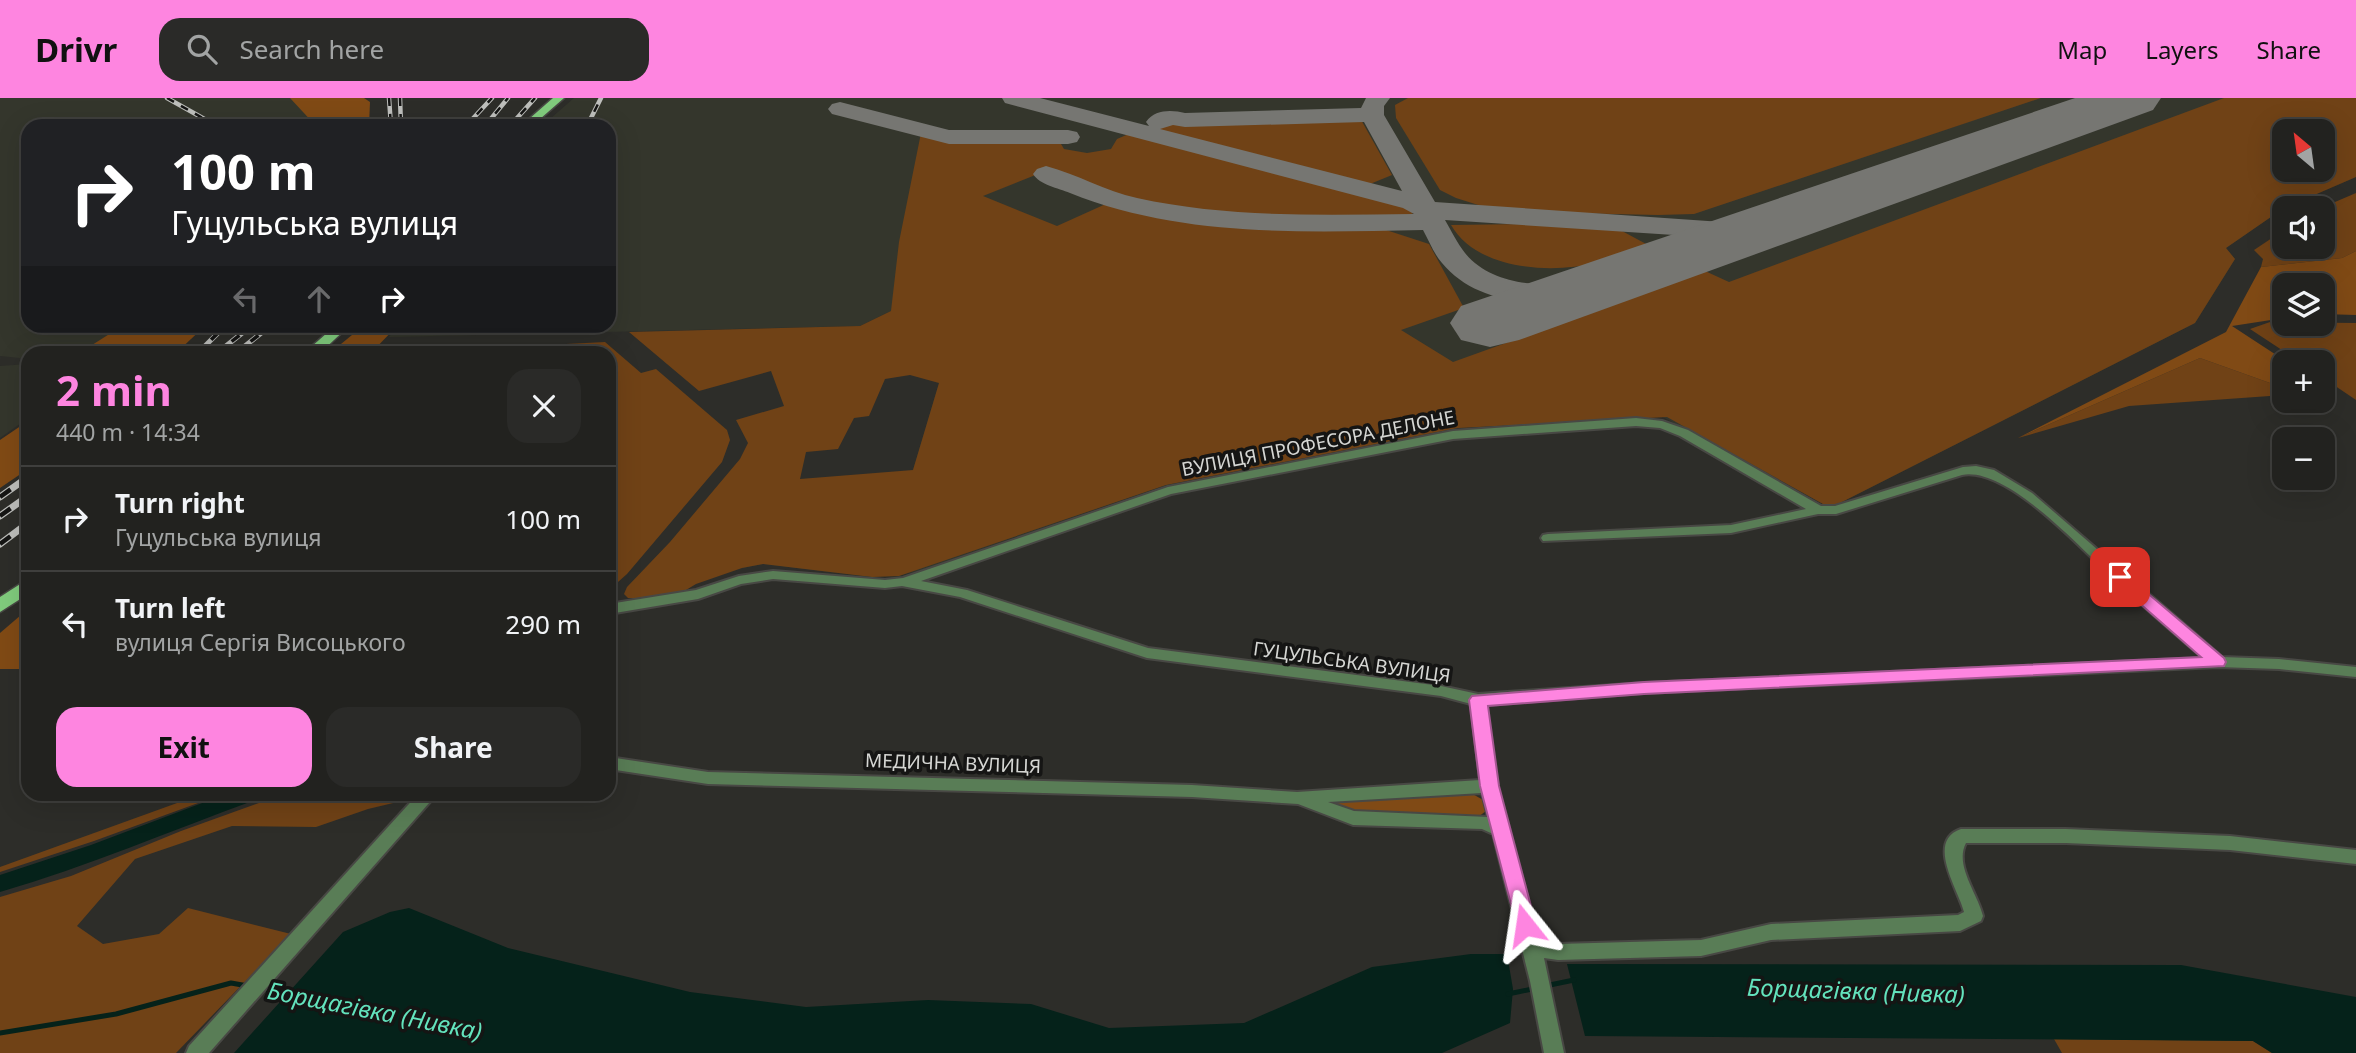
<!DOCTYPE html>
<meta charset="utf-8">
<style>
body{margin:0;font-family:"Noto Sans",sans-serif;background:#2a2a28;color:#f1f3f6;height:100vh;display:flex;flex-direction:column;font-size:26px;white-space:nowrap}
*{box-sizing:border-box;margin:0}
p{font-size:23px;color:#a2a4a4}
.icon{flex:none;width:38px;height:38px;fill:none;stroke:currentColor;stroke-width:2;stroke-linecap:round;stroke-linejoin:round}
.map{position:relative;flex:1;overflow:hidden}
.drawer{position:absolute;left:21px;top:248px;width:595px;height:455px;display:flex;flex-direction:column;background:#22221f;border-radius:21px;box-shadow:0 7px 28px #0002,0 0 0 2px #3f3f3d}
.drawer>*{flex:none}
.top-card{position:absolute;left:21px;top:21px;width:595px;height:214px;border-radius:21px;box-shadow:0 7px 28px #0002,0 0 0 2px #3f3f3d;background:#202124;color:#fff;overflow:hidden}
.needle{width:46px;rotate:331deg}
.fabs{position:absolute;left:2272px;top:21px;display:grid;gap:14px}
.fabs a{display:grid;place-items:center;width:63px;height:63px;border-radius:14px;background:#22221f;box-shadow:0 7px 28px #0002,0 0 0 2px #3f3f3d;font-size:35px}
.pin{position:absolute;display:grid;place-items:center;width:60px;height:60px;color:#fff;margin:-30px;border-radius:14px;box-shadow:0 4px 10px #0006}
.me{position:absolute;width:77px;margin:-38px;rotate:345deg;stroke-linejoin:round;filter:drop-shadow(0 0 5px #0008)}
.turn{display:flex;align-items:center;gap:24px;height:147px;padding:0 35px;font-size:32px}
.turn .icon{width:91px;height:91px;stroke-width:2.5}
.turn b{display:block;font-size:49px;line-height:60px}
.lanes{display:flex;align-items:center;height:66px;padding:0 35px;background:#0003;justify-content:center;gap:35px;direction:ltr}
.lanes .off{opacity:.35}
.round{display:grid;place-items:center;flex:none;width:74px;height:74px;border-radius:21px;background:#2a2a28}
.summary{display:flex;align-items:center;justify-content:space-between;height:119px;padding:0 35px}
h1{font-size:42px;font-weight:700;line-height:52px;color:#fe85e0}
.button{display:flex;gap:14px;margin-top:auto;padding:14px 35px}
.button a{flex:1;height:80px;border-radius:21px;background:#fe85e0;color:#111;font-size:28px;font-weight:700;line-height:80px;text-align:center}
.button a+a{background:#2a2a28;color:#f1f3f6}
ul{padding:0;list-style:none}
li{display:flex;align-items:center;gap:21px;height:105px;padding:0 35px;border-top:2px solid #3f3f3d}
li div{flex:1}
li b{display:block;font-size:26px}
li em{font-style:normal}
header{display:flex;align-items:center;gap:42px;box-sizing:border-box;height:98px;padding:0 35px;background:#fe85e0;color:#111}
header strong{font-size:33px}
nav{display:flex;gap:38px;margin-inline-start:auto;font-size:24px}
.search{width:490px;height:63px;background:#2a2a28;display:flex;align-items:center;gap:18px;box-sizing:border-box;padding:0 24px;border-radius:21px;color:#a2a4a4;font-size:26px}
.map>svg:first-child{display:block}
</style>
<header>
<strong>Drivr</strong>
<div class="search"><svg class="icon" aria-label="search" viewBox="0 0 24 24"><circle cx="10" cy="10" r="6"/><path d="M15 15l6 6"/></svg>Search here</div>
<nav><a>Map</a><a>Layers</a><a>Share</a></nav>
</header>
<div class="map">
<svg width="2356" height="955" viewBox="0 0 2356 955">
<rect width="100%" height="100%" fill="#2d2d29"/>
<g fill="#34362c" fill-rule="evenodd">
<polygon points="0,0 329,0 342,28 28,28 28,228 146,228 102,255 28,256 28,260 20,260 0,258"/>
<path d="M574,0H2356V79L2284,110L2226,150L2235,161L2195,225L1838,406H1823L1661,318L1458,330L1166,387L924,471L899,478L872,479L763,466L742,470L910,382L939,285L891,213L860,228L389,239L397,228H609V28H542ZM2284,33H2322V72H2284Z"/>
<polygon points="28,266 28,320 0,340 0,268"/>
</g>
<g fill="#704216" fill-rule="evenodd">
<polygon points="1408,0 2041,0 1694,116 1658,117 1523,114 1491,111 1456,100 1440,92 1396,20 1395,7"/>
<path d="M2224,0H2356V79L2284,110L2226,150L2235,161L2195,225L1838,406H1823L1667,319L1458,330L1166,387L899,478L872,479L763,466L742,470L696,486L681,495L652,501L628,500L624,496L627,489L670,444L740,361L748,345L736,322L784,308L771,273L699,293L629,234L860,228L891,213L899,144L921,35L948,41H1064L1061,46L1064,51L1087,55L1111,51L1117,41L1131,35L1409,108L1414,119C1324,121 1233,125 1143,104C1110,96 1079,84 1048,72L983,98L1057,128L1108,105L1153,116L1227,126L1386,132L1429,146L1464,210L1401,232L1453,264L1705,173L1729,184ZM2284,33H2322V72H2284ZM910,277L939,285L913,372L800,381L806,354L838,351L854,320L869,318L885,281Z"/>
<polygon points="1360,20 1392,77 1370,86 1359,86 1146,30 1161,26"/>
<polygon points="2356,95 2356,153 2342,160 2261,169 2263,161 2254,152 2284,132 2284,149 2322,149 2321,110"/>
<path d="M1526,126L1622,133L1648,147C1631,153 1614,161 1596,165C1550,176 1477,172 1451,127Z"/>
<polygon points="2270,224 2356,225 2356,302 2322,279 2322,264 2300,264 2250,231"/>
<polygon points="605,244 641,275 656,271 727,332 730,342 722,364 627,476 609,492 609,256 394,255"/>
<polygon points="2200,260 2284,290 2284,297 2129,308 2018,340"/>
<polygon points="202,696 220,697 94,743 0,774 0,769"/>
<polygon points="281,697 416,697 410,701 368,711 316,729 232,728 135,761 77,828 103,846 159,836 188,810 291,836 176,955 0,955 0,799 71,778 181,733"/>
<polygon points="2054,941 2253,943 2272,955 2062,955"/>
</g>
<g fill="#804a15">
<polygon points="290,0 364,0 370,4 369,28 316,28"/>
<polygon points="2356,153 2356,217 2322,216 2322,187 2284,187 2284,220 2232,228 2287,264 2284,264 2284,290 2200,260 2018,340 2226,234 2261,169 2342,160"/>
<polygon points="122,228 205,228 176,255 81,254"/>
<polygon points="363,228 397,228 371,255 330,255"/>
<polygon points="28,323 28,371 0,390 0,342"/>
<polygon points="28,511 28,568 25,571 0,571 0,535"/>
<polygon points="1469,694 1485,703 1486,713 1478,719 1353,716 1320,701"/>
</g>
<g fill="#05221a">
<path d="M226,696L269,697C179,729 92,767 0,794V777L91,747Z"/>
<polygon points="409,810 508,850 690,894 806,909 928,902 1031,906 1109,930 1244,925 1372,869 1471,856 1507,856 1513,891 1510,925 1442,955 234,955 343,834 390,814"/>
<polygon points="1567,866 2181,867 2356,899 2356,955 2272,955 2253,943 1585,938"/>
</g>
<g fill="none" stroke-linecap="round" stroke-linejoin="round">
<g stroke="#05221a" stroke-width="5">
<polyline points="1545,888 1574,882"/>
<polyline points="260,890 290,896"/>
<polyline points="1508,896 1537,890"/>
<polyline points="0,935 116,916 231,885 248,888"/>
</g>
<g fill="#767672" fill-rule="evenodd">
<path d="M1002,0H1040L1149,28L1146,24C1155,11 1172,12 1185,15L1361,10L1366,0H1390L1384,8V17L1435,104L1751,126L1761,128L1765,134L1761,140L1751,142L1445,122C1451,132 1457,145 1465,155C1486,181 1524,188 1555,186C1570,185 1584,180 1599,184L1603,190L1599,196C1548,209 1479,210 1442,165C1434,156 1429,143 1423,132C1305,134 1182,140 1070,95C1058,90 1040,87 1033,76L1037,71L1046,68C1077,76 1105,93 1137,100C1228,120 1322,117 1414,116L1403,110L1005,5ZM1364,24L1402,93L1160,31L1173,27L1185,29Z"/>
<polygon points="840,4 949,32 1068,32 1077,34 1080,39 1077,44 1068,46 949,46 832,16 828,11 832,6"/>
</g>
<polygon fill="#767672" fill-rule="evenodd" points="2075,0 2161,0 2153,12 1519,242 1490,249 1461,242 1450,225 1461,208"/>
<defs>
<g id="street">
<path d="M1636,320L1662,323L1688,332L1821,408H1835L1963,369L1976,368L1994,372L2032,395L2222,559L2279,561L2356,569V579L2279,571L2218,569L1644,595L1486,607L1497,688L1539,843L1558,846L1701,842L1771,826L1958,817L1964,814C1959,793 1925,743 1961,731H2066L2230,738L2356,752V766L2230,752L2066,745H1966C1954,767 1978,796 1983,818L1981,823L1960,833L1771,842L1701,858L1558,862L1544,860L1564,955H1544L1530,883L1493,736L1482,731L1353,727L1298,706L1192,699L708,686L609,671V659L708,674L1192,687L1297,694L1480,682L1471,606L1441,598L1147,560L960,499L902,488L885,490L773,481L741,486L698,501L609,516V506L696,492L739,478L773,473L885,482L903,480L1168,389L1453,333ZM1636,328L1660,330L1680,338L1806,411L1731,427L1548,436L1543,437L1541,440L1543,443L1731,435L1818,416H1836L1962,377C2008,368 2085,455 2118,485C2145,510 2174,535 2203,560L1644,585L1478,596L1441,588L1148,550L967,492L921,483L1171,396L1453,341ZM1482,695L1488,719L1354,713L1328,704Z"/>
<polygon points="418,696 437,696 209,955 186,955 189,948"/>
</g>
<g id="primary">
<polygon points="553,0 564,0 532,28 521,28"/>
<polygon points="335,228 349,228 319,256 303,256"/>
<polygon points="28,481 28,496 0,514 0,499"/>
</g>
</defs>
<use href="#street" stroke="#484844" stroke-width="4"/>
<use href="#primary" stroke="#484844" stroke-width="3"/>
<use href="#street" fill="#597d56" fill-rule="evenodd"/>
<use href="#primary" fill="#81cc7d" fill-rule="evenodd"/>
<defs>
<g id="rail-far2">
<polyline points="167,0 208,23"/>
<polyline points="389,0 391,28"/>
<polyline points="400,0 401,28"/>
<polyline points="466,28 492,0"/>
<polyline points="485,28 508,0"/>
<polyline points="510,28 535,0"/>
<polyline points="587,28 601,0"/>
</g>
<g id="rail-far1">
<polyline points="197,256 225,228"/>
<polyline points="216,256 251,228"/>
<polyline points="235,256 270,228"/>
</g>
<g id="rail">
<polyline points="0,399 28,379"/>
<polyline points="0,418 28,398"/>
<polyline points="0,446 28,425"/>
</g>
</defs>
<use href="#rail-far2" stroke="#bebfbc" stroke-width="4.5"/>
<use href="#rail-far1" stroke="#bebfbc" stroke-width="5"/>
<use href="#rail" stroke="#bebfbc" stroke-width="7"/>
<use href="#rail-far2" stroke="#151514" stroke-width="2.5" stroke-dasharray="8" stroke-linecap="butt"/>
<use href="#rail-far1" stroke="#151514" stroke-width="3.5" stroke-dasharray="10" stroke-linecap="butt"/>
<use href="#rail" stroke="#151514" stroke-width="4.5" stroke-dasharray="13" stroke-linecap="butt"/>
</g>
<polygon fill="#fe85e0" stroke="#a55692" stroke-width="2" points="2120,474 2125,476 2224,560 2226,564 2224,568 1644,596 1488,608 1499,688 1536,827 1533,833 1525,836 1518,833 1480,688 1469,602 1472,598 1644,584 2201,559 2114,483 2112,479 2114,476"/>
<g text-anchor="middle" dominant-baseline="central" stroke-width="7" stroke-linejoin="round" paint-order="stroke">
<g font-size="19" fill="#d5d6d3" stroke="#151514">
<text transform="translate(1318 345) rotate(-11)">ВУЛИЦЯ ПРОФЕСОРА ДЕЛОНЕ</text>
<text transform="translate(1352 564) rotate(8)">ГУЦУЛЬСЬКА ВУЛИЦЯ</text>
<text transform="translate(953 665) rotate(2)">МЕДИЧНА ВУЛИЦЯ</text>
</g>
<g font-size="24" font-style="italic" fill="#63e3bd" stroke="#151514">
<text transform="translate(1856 892) rotate(2)">Борщагівка (Нивка)</text>
<text transform="translate(375 912) rotate(11)">Борщагівка (Нивка)</text>
</g>
</g>
</svg>
<div class="fabs">
<a><svg class="needle" viewBox="-14 -14 28 28"><path d="M0-13l5 13h-10z" fill="#e53935"/><path d="M0 13l5-13h-10z" fill="#a2a4a4"/></svg></a>
<a><svg class="icon" aria-label="sound" viewBox="0 0 24 24"><path d="M4 9h4l5-4v14l-5-4H4zM17 9q2 3 0 6"/></svg></a>
<a><svg class="icon" aria-label="layers" viewBox="0 0 24 24"><path d="M12 4l9 5-9 5-9-5zM3 14l9 5 9-5"/></svg></a>
<a>+</a>
<a>−</a>
</div>
<div class="pin" style="left:2120px;top:479px;background:#d93025"><svg class="icon" aria-label="arrive" viewBox="0 0 24 24"><path d="M6 21V4h12l-3 4 3 4H6"/></svg></div>
<svg class="me" style="left:1525px;top:827px" viewBox="-20 -20 40 40"><path d="M0-17L14 15 0 8-14 15z" fill="#fe85e0" stroke="#fff" stroke-width="4"/></svg>
<div class="top-card">
<div class="turn"><svg class="icon" aria-label="right" viewBox="0 0 24 24"><path d="M7 20v-9h11M14 6l5 5-5 5"/></svg><div><b>100 m</b>Гуцульська вулиця</div></div>
<div class="lanes"><svg class="icon off" aria-label="left" viewBox="0 0 24 24"><path d="M17 20v-9H6M10 6l-5 5 5 5"/></svg><svg class="icon off" aria-label="ahead" viewBox="0 0 24 24"><path d="M12 20V5M6 11l6-6 6 6"/></svg><svg class="icon" aria-label="right" viewBox="0 0 24 24"><path d="M7 20v-9h11M14 6l5 5-5 5"/></svg></div>
</div>
<section class="drawer">
<div class="summary"><div><h1>2 min</h1><p>440 m · 14:34</p></div><a class="round"><svg class="icon" aria-label="close" viewBox="0 0 24 24"><path d="M6 6l12 12M18 6L6 18"/></svg></a></div>
<ul>
<li><svg class="icon" aria-label="right" viewBox="0 0 24 24"><path d="M7 20v-9h11M14 6l5 5-5 5"/></svg><div><b>Turn right</b><p>Гуцульська вулиця</p></div><em>100 m</em></li>
<li><svg class="icon" aria-label="left" viewBox="0 0 24 24"><path d="M17 20v-9H6M10 6l-5 5 5 5"/></svg><div><b>Turn left</b><p>вулиця Сергія Висоцького</p></div><em>290 m</em></li>
</ul>
<div class="button"><a>Exit</a><a>Share</a></div>
</section>
</div>
